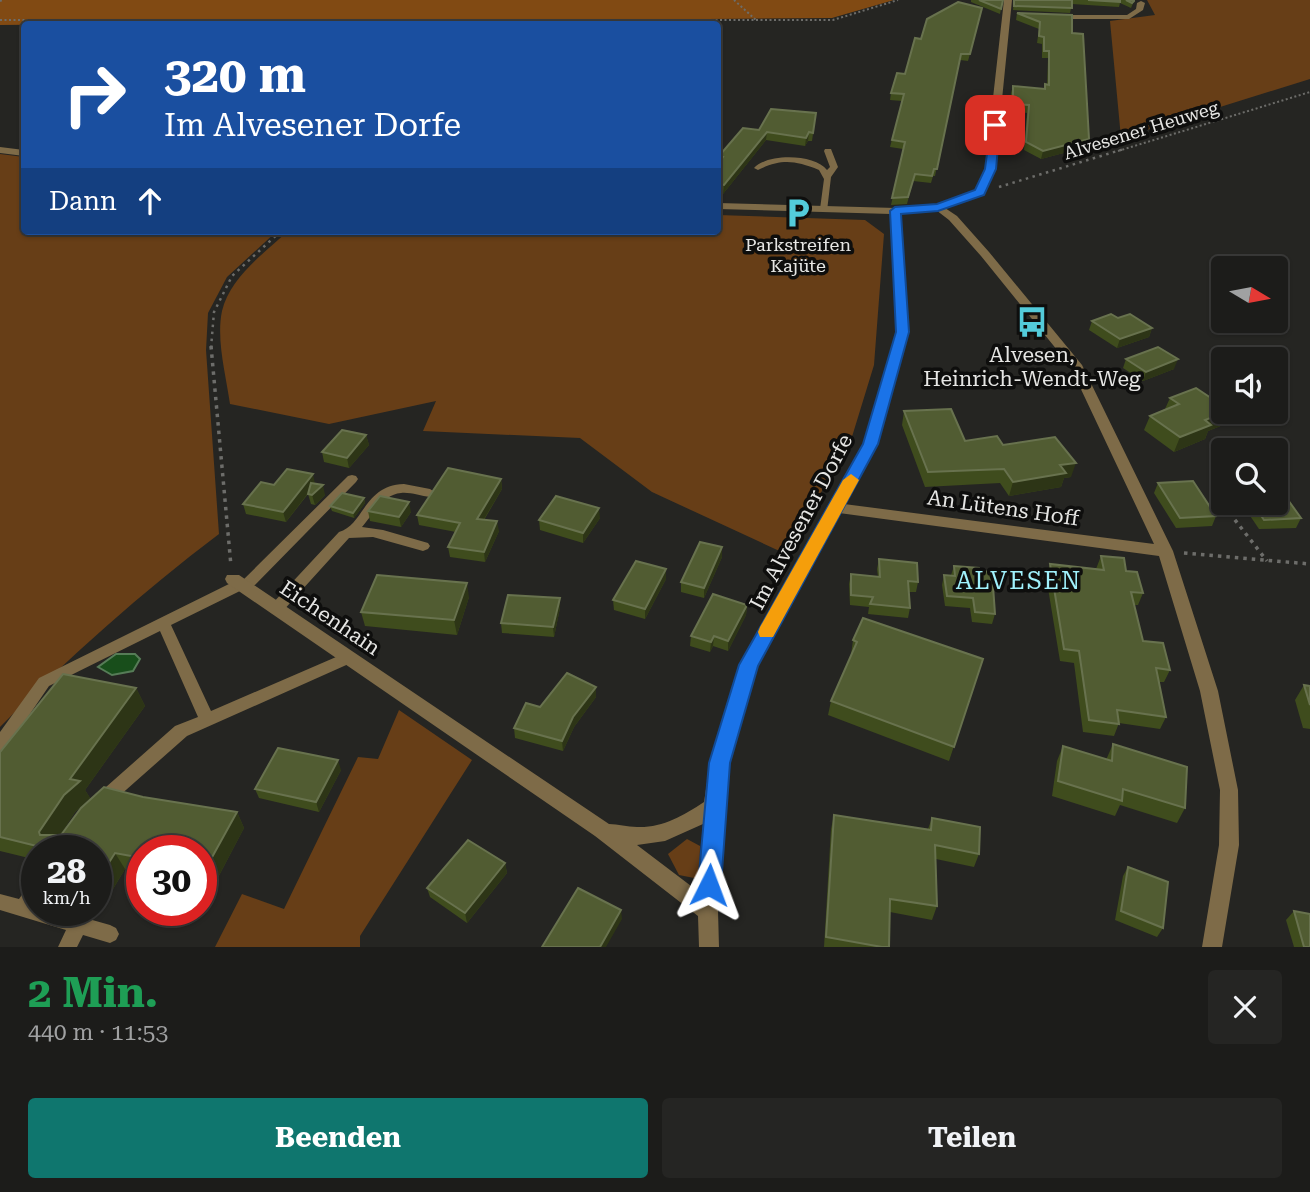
<!DOCTYPE html>
<html lang="de">
<meta charset="utf-8">
<style>
body{margin:0;font-family:"Roboto Serif",serif;background:#252523;color:#f1f3f6;height:100vh;display:flex;flex-direction:column;font-size:26px;white-space:nowrap}
*{box-sizing:border-box;margin:0}
p{font-size:23px;color:#a0a1a2}
.icon{flex:none;width:38px;height:38px;fill:none;stroke:currentColor;stroke-width:2;stroke-linecap:round;stroke-linejoin:round}
.map{position:relative;height:947px;overflow:hidden}
.details{display:flex;flex-direction:column;background:#1c1c1a;flex:1}
.details>*{flex:none}
.hud{position:absolute;left:21px;top:21px;width:700px;height:214px;border-radius:7px;box-shadow:0 2px 5px #0004,0 0 0 2px #3a3a39;background:#1a4fa0;color:#fff;overflow:hidden}
.needle{width:46px;rotate:100deg}
.fabs{position:absolute;left:1211px;top:256px;display:grid;gap:14px}
.fabs a{display:grid;place-items:center;width:77px;height:77px;border-radius:7px;background:#1c1c1a;box-shadow:0 2px 5px #0004,0 0 0 2px #3a3a39;font-size:35px}
.speed{position:absolute;left:21px;top:835px;display:flex;gap:14px;font-size:35px;font-weight:700;text-align:center}
.speed>*{display:grid;place-content:center;width:91px;height:91px;border-radius:50%;background:#1c1c1a;box-shadow:0 2px 5px #0004,0 0 0 2px #3a3a39;line-height:1}
.speed small{font-size:18px;font-weight:400}
.speed .limit{border:10px solid #d22;background:#fff;color:#111}
.pin{position:absolute;display:grid;place-items:center;width:60px;height:60px;color:#fff;margin:-30px;border-radius:14px;box-shadow:0 4px 10px #0006}
.me{position:absolute;width:77px;margin:-38px;rotate:3deg;stroke-linejoin:round;filter:drop-shadow(0 0 5px #0008)}
.turn{display:flex;align-items:center;gap:24px;height:147px;padding:0 28px;font-size:32px}
.turn .icon{width:91px;height:91px;stroke-width:2.5}
.turn b{display:block;font-size:49px;line-height:60px}
.then{display:flex;align-items:center;height:66px;padding:0 28px;background:#0003;gap:14px;font-size:26px}
.round{display:grid;place-items:center;flex:none;width:74px;height:74px;border-radius:7px;background:#252523}
.summary{display:flex;align-items:center;justify-content:space-between;height:119px;padding:0 28px}
h1{font-size:42px;font-weight:700;line-height:52px;color:#1e9e55}
.cta{display:flex;gap:14px;margin-top:auto;padding:14px 28px}
.cta a{flex:1;height:80px;border-radius:7px;background:#0f766e;color:#fff;font-size:28px;font-weight:700;line-height:80px;text-align:center}
.cta a+a{background:#252523;color:#f1f3f6}
.map>svg:first-child{display:block}
</style>
<div class="map">
<svg width="1310" height="947" viewBox="0 0 1310 947">
<rect width="100%" height="100%" fill="#252522"/>
<g fill="#673e17">
<polygon points="1147,0 1310,0 1310,79 1121,138 1110,21 1155,15"/>
<path d="M0,154L24,157V231H277L227,277L208,313L206,350L219,534C141,593 69,657 0,727Z"/>
<path d="M718,215L865,220L884,234L874,365L851,440L786,554L652,492L580,438L423,431L436,401L329,424L230,404C226,375 216,340 222,311C230,278 264,253 288,231H718Z"/>
<polygon points="399,710 472,760 360,936 360,947 215,947 242,894 284,909 358,757 378,759"/>
<polygon points="687,839 700,846 699,879 679,875 668,854"/>
</g>
<polygon fill="#814a13" points="0,0 894,0 832,18 0,25"/>
<polygon fill="#184e1b" stroke="#567c57" stroke-width="2" points="116,654 135,654 140,659 133,671 112,675 98,667"/>
<g fill="none" stroke-linecap="round" stroke-linejoin="round">
<g stroke="#6d6d6a" stroke-width="2" stroke-dasharray="2 2.5" stroke-linecap="butt">
<polyline points="734,0 756,20"/>
<polyline points="0,1 3,0"/>
<polyline points="0,20 833,20 898,0"/>
<polyline points="1118,151 1310,92"/>
</g>
<g stroke="#6d6d6a" stroke-width="2.5" stroke-dasharray="2.5 4.5" stroke-linecap="butt">
<polyline points="999,187 1124,149"/>
<polyline points="211,348 214,312 232,276 281,231"/>
</g>
<g stroke="#6d6d6a" stroke-width="3.5" stroke-dasharray="3.5 5" stroke-linecap="butt">
<polyline points="211,346 231,566"/>
<polyline points="1214,493 1267,561"/>
<polyline points="1184,553 1310,564"/>
</g>
<g fill="#7e6b48" fill-rule="evenodd">
<path d="M825,149H831L838,167L831,177L827,211L820,209L824,179L819,170C794,160 781,159 758,170L754,168C768,153 815,154 827,170L830,167L824,151Z"/>
<polygon points="352,475 356,476 358,479 356,482 249,591 240,591 171,625 211,711 343,654 348,652 353,654 355,658 353,662 187,736 109,805 103,807 97,805 95,800 97,795 175,726 198,717 160,631 49,686 6,749 0,751 0,732 39,678 235,581 242,581 348,476"/>
<path d="M404,484L430,489L436,493L430,497C421,496 410,492 401,493C384,494 372,515 362,527L383,530L428,543L430,546L428,549L423,551L373,537L349,538L281,613L276,614L271,613L269,609L271,605L339,532C364,525 364,485 404,484Z"/>
<polygon points="37,880 37,910 57,910 110,925 116,928 119,934 116,940 110,943 83,935 77,947 58,947 66,930 0,910 0,894 19,899 31,882"/>
</g>
<g fill="#7e6b48" fill-rule="evenodd">
<path d="M1004,0H1012L995,169L983,194L945,208L957,216L989,252L1082,365L1173,551L1218,691L1238,790L1239,845L1222,947H1202L1219,845L1220,790L1200,691L1159,556L839,513L756,665L728,763L722,807L718,911L719,947H699L698,916L595,836L227,583L225,579L227,575H239L609,824C618,824 627,827 637,827C662,828 683,816 704,802L710,763L740,665L863,444L896,332L891,214L718,209V203L896,208L937,204L976,190L985,169ZM936,210L949,220L981,256L1070,366L1154,544L844,504L877,444L908,332L901,214ZM703,824L699,892L637,845L665,841Z"/>
<polygon points="1141,1 1145,3 1143,10 1129,19 1056,19 1052,17 1056,15 1127,15 1136,9 1137,3"/>
<polygon points="0,147 24,150 24,156 0,153"/>
</g>
</g>
<g fill="#3f4c1d">
<polygon points="971,0 1003,0 1000,14 971,2"/>
<polygon points="1014,0 1134,0 1134,1 1131,8 1120,3 1119,7 1072,4 1070,13 1013,10"/>
<polygon points="1017,13 1072,33 1086,147 1041,159 1024,150 1027,113 1011,111 1011,93 1013,86 1044,89 1045,84 1047,85 1048,58 1042,58 1042,44 1037,43 1039,29 1016,20"/>
<polygon points="981,14 968,61 960,60 935,176 933,176 931,183 913,181 907,204 891,205 903,149 890,147 902,101 890,100 891,93 905,74 921,39"/>
<polygon points="816,113 812,141 808,141 805,146 766,140 723,194 718,193 718,165 719,156 759,130"/>
<polygon points="1118,318 1152,328 1149,337 1117,348 1089,330 1092,321"/>
<polygon points="1126,359 1174,369 1143,381 1123,368"/>
<polygon points="1170,398 1223,411 1223,425 1208,431 1205,439 1174,452 1144,430 1150,416 1165,409"/>
<polygon points="904,411 965,441 1003,445 1071,477 1064,478 1061,487 1009,496 1000,483 925,487 902,425"/>
<polygon points="366,435 369,445 349,468 324,462 322,452"/>
<polygon points="501,479 502,489 484,520 499,531 485,562 450,557 448,547 456,532 419,525 417,515"/>
<polygon points="1158,483 1216,516 1212,526 1176,528 1154,493"/>
<polygon points="315,484 325,495 315,505 311,504 308,494 286,522 246,514 243,504 274,485"/>
<polygon points="364,498 365,503 354,518 332,511 330,506"/>
<polygon points="1243,502 1276,502 1301,518 1296,528 1259,529 1242,504"/>
<polygon points="368,511 411,512 401,527 370,521"/>
<polygon points="600,518 583,543 540,530 539,520"/>
<polygon points="722,547 722,557 704,598 681,592 681,582"/>
<polygon points="1101,556 1126,571 1143,593 1138,605 1134,605 1143,641 1170,670 1164,682 1159,682 1166,717 1160,729 1119,723 1114,736 1083,732 1074,663 1060,661 1046,576 1050,564 1096,569"/>
<polygon points="879,559 918,582 916,592 909,592 910,608 908,618 868,614 869,607 850,605 849,584 851,574 878,577 877,569"/>
<polygon points="954,566 979,571 995,614 992,624 972,622 970,608 945,606 942,585 944,575 951,575"/>
<polygon points="666,579 645,619 614,610 613,600"/>
<polygon points="469,597 457,635 365,626 361,612"/>
<polygon points="560,598 560,608 554,637 502,633 501,623"/>
<polygon points="747,605 746,615 728,651 713,646 710,652 690,646 691,636"/>
<polygon points="853,640 978,674 949,761 828,715 831,701 851,655"/>
<polygon points="1304,685 1310,686 1310,729 1303,728 1295,700"/>
<polygon points="596,687 596,697 574,727 563,751 515,738 514,728 540,707"/>
<polygon points="136,688 145,706 85,790 90,798 75,812 60,835 143,797 237,812 244,828 213,887 201,884 201,850 142,850 142,872 125,869 101,909 96,908 96,850 37,850 37,860 0,851 0,752"/>
<polygon points="1113,744 1185,808 1177,823 1120,805 1115,816 1052,796 1057,761 1063,746 1106,760"/>
<polygon points="341,770 319,812 259,798 255,789"/>
<polygon points="834,815 928,829 932,818 979,854 974,867 936,859 937,906 932,920 890,912 889,947 824,947 831,829"/>
<polygon points="505,863 507,873 467,923 430,897 427,888"/>
<polygon points="1128,867 1163,928 1157,937 1115,920 1123,876"/>
<polygon points="1294,911 1310,947 1294,947 1286,920"/>
</g>
<g fill="#2d3516">
<polygon points="767,132 766,140 723,194 724,185"/>
<polygon points="809,132 808,141 805,146 806,138"/>
<polygon points="1089,139 1086,147 1041,159 1043,151"/>
<polygon points="1152,328 1149,337 1117,348 1120,339"/>
<polygon points="1178,359 1174,369 1143,381 1146,372"/>
<polygon points="1228,411 1229,411 1223,425 1208,431 1205,439 1174,452 1180,437 1205,420"/>
<polygon points="366,435 369,445 349,468 347,458"/>
<polygon points="1076,463 1071,477 1064,478 1061,487 1009,496 1013,482 1060,465"/>
<polygon points="313,474 315,484 286,522 283,512"/>
<polygon points="501,479 502,489 478,529 477,519"/>
<polygon points="323,485 325,495 315,505 312,495"/>
<polygon points="364,498 365,503 354,518 353,513"/>
<polygon points="409,502 411,512 401,527 399,517"/>
<polygon points="599,508 600,518 583,543 583,533"/>
<polygon points="497,521 499,531 485,562 484,552"/>
<polygon points="722,547 722,557 704,598 704,588"/>
<polygon points="666,569 666,579 645,619 645,609"/>
<polygon points="467,583 469,597 457,635 454,620"/>
<polygon points="560,598 560,608 554,637 553,627"/>
<polygon points="747,605 746,615 728,651 728,641"/>
<polygon points="714,636 713,646 710,652 711,642"/>
<polygon points="596,687 596,697 574,727 563,751 562,741 573,717"/>
<polygon points="136,688 145,706 85,790 90,798 75,812 51,849 40,835 39,832 70,779"/>
<polygon points="338,760 341,770 319,812 316,802"/>
<polygon points="237,812 244,828 213,887 205,870"/>
<polygon points="115,853 125,869 101,909 96,902 96,883"/>
<polygon points="505,863 507,873 467,923 465,913"/>
<polygon points="621,910 622,919 606,947 600,947"/>
</g>
<g fill="#515c32" stroke="#68724e" stroke-width="2">
<polygon points="979,0 1003,0 1001,9"/>
<polygon points="1014,0 1072,0 1072,8 1014,6"/>
<polygon points="1088,0 1120,0 1120,2"/>
<polygon points="1126,0 1134,0 1134,1 1132,3"/>
<polygon points="958,2 982,8 970,54 961,54 937,169 934,169 932,176 915,174 908,197 892,198 905,142 892,140 904,94 891,93 897,73 905,74 915,38 921,39 927,19"/>
<polygon points="1017,13 1072,15 1072,33 1083,34 1089,139 1043,151 1026,142 1029,105 1013,104 1013,86 1045,89 1045,84 1049,85 1049,51 1044,51 1044,37 1039,36 1040,22"/>
<polygon points="771,109 816,113 813,133 809,132 806,138 767,132 724,185 718,184 718,165 723,157 719,156 743,128 759,130"/>
<polygon points="1111,314 1118,318 1130,314 1152,328 1120,339 1092,321"/>
<polygon points="1158,347 1178,359 1146,372 1126,359"/>
<polygon points="1196,388 1223,406 1223,411 1228,411 1205,420 1211,425 1180,437 1150,416 1179,404 1170,398"/>
<polygon points="951,409 965,441 997,436 1003,445 1055,437 1076,463 1060,465 1066,473 1013,482 1004,469 928,472 904,411"/>
<polygon points="342,430 366,435 347,458 322,452"/>
<polygon points="448,468 501,479 477,519 497,521 484,552 448,547 460,523 417,515"/>
<polygon points="287,469 313,474 283,512 243,504 261,482 274,485"/>
<polygon points="1193,481 1216,516 1180,518 1158,483"/>
<polygon points="311,483 323,485 312,495 308,494"/>
<polygon points="342,493 364,498 353,513 330,506"/>
<polygon points="1276,493 1283,493 1301,518 1264,520 1252,502 1276,502"/>
<polygon points="380,496 409,502 399,517 368,511"/>
<polygon points="556,496 599,508 583,533 539,520"/>
<polygon points="700,542 722,547 704,588 681,582"/>
<polygon points="1101,556 1124,558 1126,571 1137,572 1143,593 1131,592 1143,641 1163,643 1170,670 1156,668 1166,717 1117,710 1119,724 1089,720 1079,651 1064,649 1050,564 1104,570"/>
<polygon points="879,559 917,563 918,582 908,581 910,608 870,604 873,597 851,595 851,574 880,577"/>
<polygon points="636,561 666,569 645,609 613,600"/>
<polygon points="954,566 979,568 979,571 992,572 995,614 975,612 973,598 947,596 944,575 955,576"/>
<polygon points="377,575 467,583 454,620 361,612"/>
<polygon points="713,594 747,605 728,641 714,636 711,642 691,636"/>
<polygon points="508,595 560,598 553,627 501,623"/>
<polygon points="863,618 983,659 954,747 831,701 857,642 853,640"/>
<polygon points="567,673 596,687 573,717 562,741 514,728 526,703 540,707"/>
<polygon points="63,674 136,688 70,779 80,781 64,795 39,832 40,835 61,835 81,808 104,787 143,797 237,812 205,870 201,870 201,850 142,850 142,858 115,853 96,883 96,850 53,850 0,837 0,752"/>
<polygon points="1304,685 1310,686 1310,705"/>
<polygon points="1113,744 1187,767 1185,808 1123,789 1122,801 1058,781 1063,746 1112,761"/>
<polygon points="278,748 338,760 316,802 255,789"/>
<polygon points="834,815 931,830 932,818 980,827 979,854 935,845 937,906 890,899 889,947 882,947 826,937"/>
<polygon points="468,840 505,863 465,913 427,888"/>
<polygon points="1128,867 1168,882 1163,928 1121,911"/>
<polygon points="37,874 37,882 32,881"/>
<polygon points="578,888 621,910 600,947 542,947"/>
<polygon points="1294,911 1310,914 1310,947 1304,947"/>
</g>
<polygon fill="#1a73e8" stroke="#114b97" stroke-width="2" points="991,123 1000,125 996,169 984,195 938,211 901,214 909,332 878,444 758,666 730,763 721,885 717,893 709,896 701,893 698,885 709,763 739,665 863,444 896,332 890,211 895,207 937,204 975,190 985,169"/>
<polygon fill="#f59e0b" points="851,474 859,480 773,637 760,637 758,632 760,627 843,480"/>
<defs>
<symbol id="parking-bare" viewBox="-9 -9 18 18"><path d="M-3.5-5.5H1a3.5 3.5 0 0 1 0 7H-1V5.5H-3.5ZM-1-3.4V-.6H.8a1.4 1.4 0 0 0 0-2.8Z" fill="#53cbda" stroke="#0e0e0d" stroke-width="2.5" paint-order="stroke"/></symbol>
<symbol id="bus-bare" viewBox="-9 -9 18 18"><path d="M-5-6H5V4H4V6H2V4H-2V6H-4V4H-5ZM-3.5-4V0h7V-4ZM-3.5 1.2v1.5H-2V1.2ZM2 1.2v1.5H3.5V1.2Z" fill="#53cbda" stroke="#0e0e0d" stroke-width="2.5" paint-order="stroke"/></symbol>
</defs>
<g fill-rule="evenodd">
<use href="#parking-bare" x="776" y="191" width="44" height="44"/>
<use href="#bus-bare" x="1010" y="300" width="44" height="44"/>
</g>
<g text-anchor="middle" dominant-baseline="central" stroke-width="7" stroke-linejoin="round" paint-order="stroke">
<g font-size="18" fill="#e6e6e4" stroke="#0e0e0d">
<text transform="translate(1141 130) rotate(-17)">Alvesener Heuweg</text>
</g>
<g font-size="18" fill="#e6e6e4" stroke="#0e0e0d">
<text x="798" y="244">Parkstreifen<tspan x="798" dy="21">Kajüte</tspan></text>
</g>
<g font-size="21" fill="#e6e6e4" stroke="#0e0e0d">
<text x="1032" y="355">Alvesen,<tspan x="1032" dy="24">Heinrich-Wendt-Weg</tspan></text>
</g>
<g font-size="21" fill="#e6e6e4" stroke="#0e0e0d">
<text transform="translate(1003 508) rotate(8)">An Lütens Hoff</text>
<text transform="translate(801 522) rotate(-62)">Im Alvesener Dorfe</text>
<text transform="translate(330 618) rotate(34)">Eichenhain</text>
</g>
<g font-size="24" letter-spacing="2" fill="#a0f1fc" stroke="#0e0e0d">
<text x="1019" y="581">ALVESEN</text>
</g>
</g>
</svg>
<div class="fabs">
<a><svg class="needle" viewBox="-14 -14 28 28"><path d="M0-13l5 13h-10z" fill="#e53935"/><path d="M0 13l5-13h-10z" fill="#a0a1a2"/></svg></a>
<a><svg class="icon" aria-label="sound" viewBox="0 0 24 24"><path d="M4 9h4l5-4v14l-5-4H4zM17 9q2 3 0 6"/></svg></a>
<a><svg class="icon" aria-label="search" viewBox="0 0 24 24"><circle cx="10" cy="10" r="6"/><path d="M15 15l6 6"/></svg></a>
</div>
<div class="speed"><div>28<small>km/h</small></div><div class="limit">30</div></div>
<div class="pin" style="left:995px;top:125px;background:#d93025"><svg class="icon" aria-label="arrive" viewBox="0 0 24 24"><path d="M6 21V4h12l-3 4 3 4H6"/></svg></div>
<svg class="me" style="left:709px;top:885px" viewBox="-20 -20 40 40"><path d="M0-17L14 15 0 8-14 15z" fill="#1a73e8" stroke="#fff" stroke-width="4"/></svg>
<div class="hud">
<div class="turn"><svg class="icon" aria-label="right" viewBox="0 0 24 24"><path d="M7 20v-9h11M14 6l5 5-5 5"/></svg><div><b>320 m</b>Im Alvesener Dorfe</div></div>
<div class="then">Dann<svg class="icon" aria-label="ahead" viewBox="0 0 24 24"><path d="M12 20V5M6 11l6-6 6 6"/></svg></div>
</div>
</div>
<section class="details">
<div class="summary"><div><h1>2 Min.</h1><p>440 m · 11:53</p></div><a class="round"><svg class="icon" aria-label="close" viewBox="0 0 24 24"><path d="M6 6l12 12M18 6L6 18"/></svg></a></div>
<div class="cta"><a>Beenden</a><a>Teilen</a></div>
</section>
